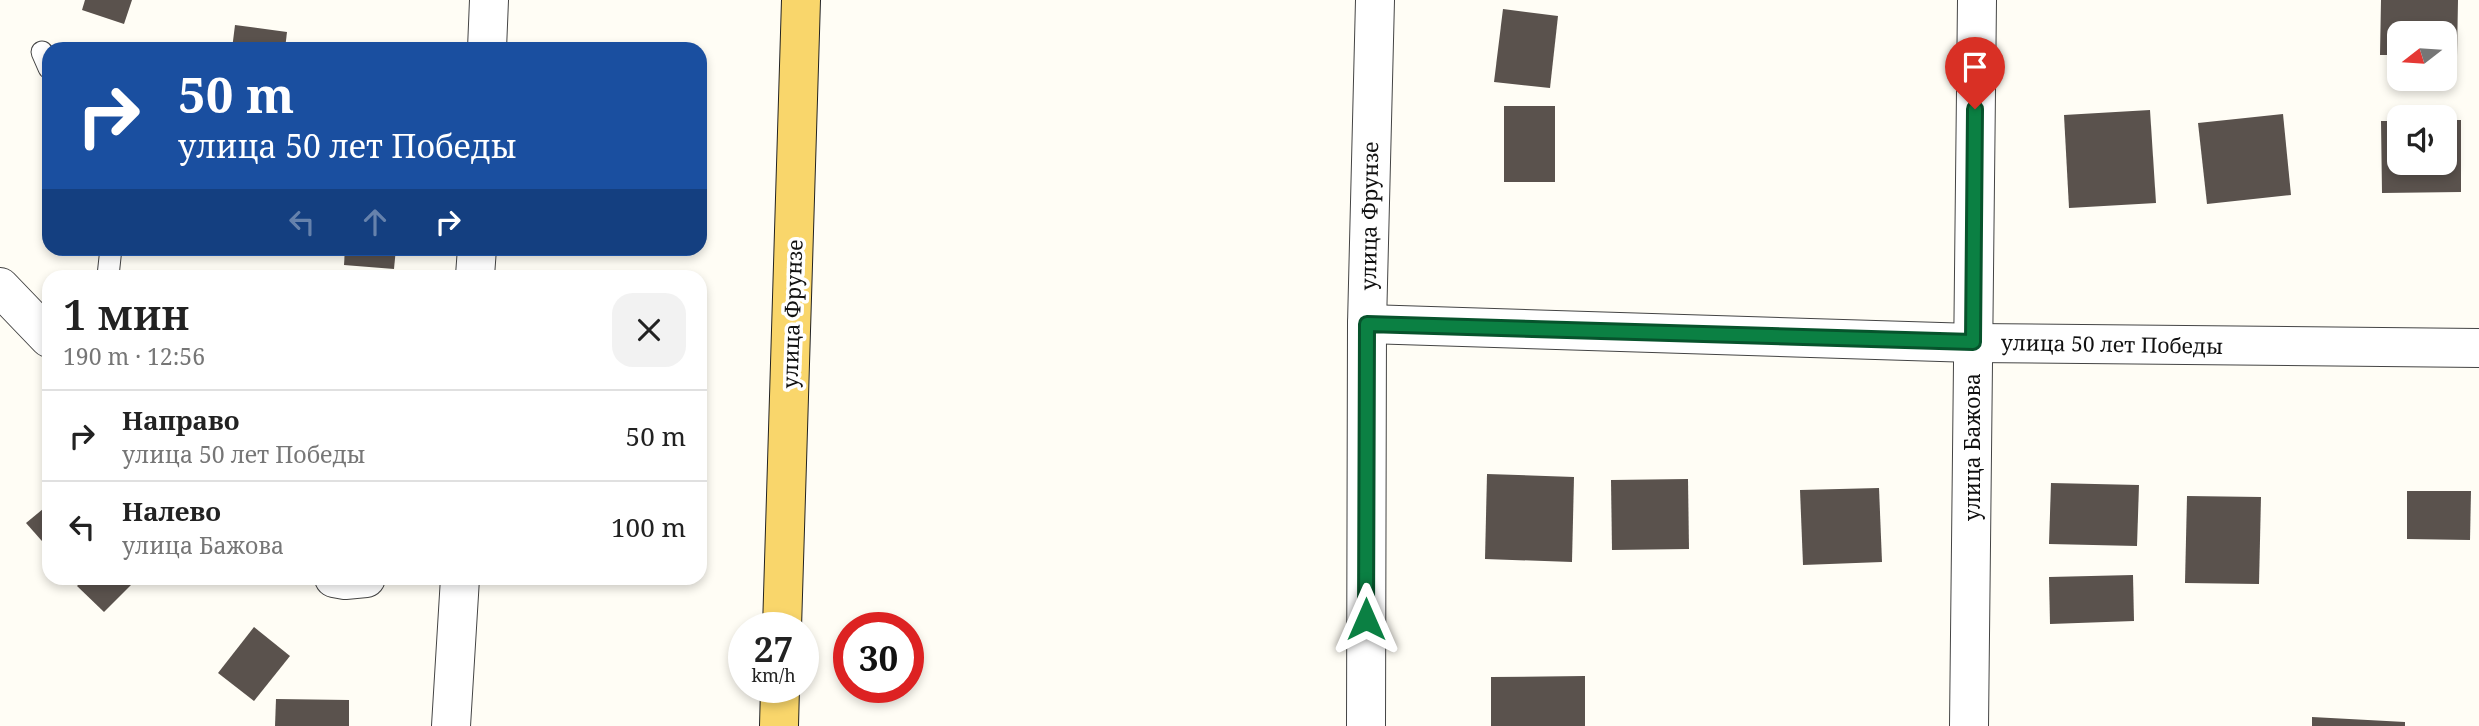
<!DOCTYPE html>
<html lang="ru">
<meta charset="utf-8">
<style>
body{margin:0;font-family:"Noto Serif",serif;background:#f2f2f2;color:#222;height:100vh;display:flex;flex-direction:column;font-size:26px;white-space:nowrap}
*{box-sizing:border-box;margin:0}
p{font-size:23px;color:#767676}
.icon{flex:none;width:38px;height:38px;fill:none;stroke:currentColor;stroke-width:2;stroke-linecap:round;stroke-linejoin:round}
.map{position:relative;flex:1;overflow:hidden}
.details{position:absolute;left:42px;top:270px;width:665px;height:315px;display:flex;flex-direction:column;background:#fff;border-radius:21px;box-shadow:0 4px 10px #0003}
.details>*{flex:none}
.top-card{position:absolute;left:42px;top:42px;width:665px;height:214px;border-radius:21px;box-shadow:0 4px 10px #0003;background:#1a4fa0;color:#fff;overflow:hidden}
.needle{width:46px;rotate:253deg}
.tools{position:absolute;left:2387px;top:21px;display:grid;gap:14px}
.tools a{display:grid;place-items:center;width:70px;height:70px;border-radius:14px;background:#fff;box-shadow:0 4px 10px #0003;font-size:35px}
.speed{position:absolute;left:728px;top:612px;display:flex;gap:14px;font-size:35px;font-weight:700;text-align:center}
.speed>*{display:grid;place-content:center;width:91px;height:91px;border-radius:50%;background:#fff;box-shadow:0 4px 10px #0003;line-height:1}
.speed small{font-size:18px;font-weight:400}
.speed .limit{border:10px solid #d22;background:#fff;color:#111}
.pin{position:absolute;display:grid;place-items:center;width:60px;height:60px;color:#fff;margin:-72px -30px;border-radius:50% 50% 50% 0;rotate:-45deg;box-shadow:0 0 7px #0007}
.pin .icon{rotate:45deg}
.me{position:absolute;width:77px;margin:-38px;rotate:0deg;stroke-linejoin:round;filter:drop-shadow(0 0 5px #0008)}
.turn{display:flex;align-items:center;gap:24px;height:147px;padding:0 21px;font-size:32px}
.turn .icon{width:91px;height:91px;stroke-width:2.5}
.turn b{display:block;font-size:49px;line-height:60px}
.lanes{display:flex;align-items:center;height:66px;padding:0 21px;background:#0003;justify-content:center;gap:35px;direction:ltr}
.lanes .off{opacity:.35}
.round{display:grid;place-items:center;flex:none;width:74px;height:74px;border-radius:21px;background:#f2f2f2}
.headline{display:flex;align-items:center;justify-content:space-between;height:119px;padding:0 21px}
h1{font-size:42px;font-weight:600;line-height:52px}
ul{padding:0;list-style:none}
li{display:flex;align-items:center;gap:21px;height:91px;padding:0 21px;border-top:2px solid #e0e0e0}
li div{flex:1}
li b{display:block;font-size:26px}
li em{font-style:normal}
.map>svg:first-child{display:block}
</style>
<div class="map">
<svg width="2479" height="726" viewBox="0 0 2479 726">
<rect width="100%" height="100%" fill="#fffdf5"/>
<g fill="#5a524d">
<polygon points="85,0 132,0 124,24 82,10"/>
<polygon points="2381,0 2458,0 2457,56 2445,56 2445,33 2399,33 2399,55 2380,55"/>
<polygon points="1503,9 1558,16 1550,88 1494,82"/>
<polygon points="235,25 287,32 285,49 232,49"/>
<rect x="1504" y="106" width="51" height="76"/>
<polygon points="2150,110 2156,203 2069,208 2064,115"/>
<polygon points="2283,114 2291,195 2207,204 2198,123"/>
<polygon points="2445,120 2461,120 2461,192 2382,193 2381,121 2399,121 2399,163 2445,163"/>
<polygon points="230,248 292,248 291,256 230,250"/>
<polygon points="345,248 396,248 394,269 344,265"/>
<polygon points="1487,474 1574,477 1572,562 1485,559"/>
<polygon points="1688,479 1689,549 1612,550 1611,480"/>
<polygon points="2051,483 2139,485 2137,546 2049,544"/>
<polygon points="1879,488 1882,562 1803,565 1800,490"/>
<polygon points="2407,491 2471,491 2470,540 2407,539"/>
<polygon points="2187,496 2261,497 2259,584 2185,583"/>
<polygon points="49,504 49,549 26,523"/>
<polygon points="2133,575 2134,621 2050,624 2049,577"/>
<polygon points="85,578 138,578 104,612 77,586"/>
<polygon points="254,627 290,656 254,701 218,673"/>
<polygon points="1585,676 1585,726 1491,726 1491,677"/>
<polygon points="276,699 349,700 349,726 275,726"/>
<polygon points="2312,717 2405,722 2405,726 2312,726"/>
</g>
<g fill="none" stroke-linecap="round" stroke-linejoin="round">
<defs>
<g id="lane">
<polyline points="42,52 49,68"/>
<polyline points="108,276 111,248"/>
</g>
<g id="street">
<polyline points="487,49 489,0"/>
<polyline points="475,276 477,248"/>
<polyline points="0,287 49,338"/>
<polyline points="1367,324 1973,343 2479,348"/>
<polyline points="334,578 345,580 366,578"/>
<polyline points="451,726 460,578"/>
<polyline points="1366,726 1367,324 1375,0"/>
<polyline points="1969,726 1977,0"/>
</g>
<g id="primary">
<polyline points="782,628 801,0"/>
<polyline points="779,726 780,688"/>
</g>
</defs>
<use href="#lane" stroke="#444" stroke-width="23"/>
<use href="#street" stroke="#444" stroke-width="40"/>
<use href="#primary" stroke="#222" stroke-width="40"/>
<use href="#lane" stroke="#fff" stroke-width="21"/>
<use href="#street" stroke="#fff" stroke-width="38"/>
<use href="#primary" stroke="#f9d66b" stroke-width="38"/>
</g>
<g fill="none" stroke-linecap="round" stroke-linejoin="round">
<defs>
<polyline id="route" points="1366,619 1367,324 1973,342 1975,109"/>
</defs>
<use href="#route" stroke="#07532c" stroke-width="18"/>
<use href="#route" stroke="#0b8043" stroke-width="12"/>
</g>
<g text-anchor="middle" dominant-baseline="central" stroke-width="7" stroke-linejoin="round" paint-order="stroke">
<g font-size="21" fill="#111" stroke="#fff">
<text transform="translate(1369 216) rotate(-89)">улица Фрунзе</text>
<text transform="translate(792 314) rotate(-88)">улица Фрунзе</text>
<text transform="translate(2112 344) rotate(1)">улица 50 лет Победы</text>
<text transform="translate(1972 447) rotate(-90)">улица Бажова</text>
</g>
</g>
</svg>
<div class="tools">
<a><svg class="needle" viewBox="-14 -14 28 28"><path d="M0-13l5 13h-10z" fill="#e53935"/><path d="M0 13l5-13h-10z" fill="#767676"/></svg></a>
<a><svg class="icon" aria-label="sound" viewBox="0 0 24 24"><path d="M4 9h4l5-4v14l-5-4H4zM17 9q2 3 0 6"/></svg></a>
</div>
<div class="speed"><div>27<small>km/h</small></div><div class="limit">30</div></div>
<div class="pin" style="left:1975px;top:109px;background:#d93025"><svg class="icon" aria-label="arrive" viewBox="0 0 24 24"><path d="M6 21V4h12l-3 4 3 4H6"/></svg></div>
<svg class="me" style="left:1366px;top:619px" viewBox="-20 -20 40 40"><path d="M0-17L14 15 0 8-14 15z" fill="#0b8043" stroke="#fff" stroke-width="4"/></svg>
<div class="top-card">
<div class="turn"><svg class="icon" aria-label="right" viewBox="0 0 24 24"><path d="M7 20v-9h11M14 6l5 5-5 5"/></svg><div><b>50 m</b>улица 50 лет Победы</div></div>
<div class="lanes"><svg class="icon off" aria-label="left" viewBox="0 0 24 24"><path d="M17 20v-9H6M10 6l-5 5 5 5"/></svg><svg class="icon off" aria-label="ahead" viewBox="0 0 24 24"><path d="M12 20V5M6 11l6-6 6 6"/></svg><svg class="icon" aria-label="right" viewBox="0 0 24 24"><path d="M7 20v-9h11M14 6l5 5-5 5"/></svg></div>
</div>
<section class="details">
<div class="headline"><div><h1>1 мин</h1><p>190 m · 12:56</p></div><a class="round"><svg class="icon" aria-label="close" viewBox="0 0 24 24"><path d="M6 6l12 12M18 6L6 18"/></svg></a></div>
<ul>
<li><svg class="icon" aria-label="right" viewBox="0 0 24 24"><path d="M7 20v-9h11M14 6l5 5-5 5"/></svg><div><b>Направо</b><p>улица 50 лет Победы</p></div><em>50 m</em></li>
<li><svg class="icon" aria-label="left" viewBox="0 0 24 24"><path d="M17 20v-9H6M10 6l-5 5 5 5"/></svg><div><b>Налево</b><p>улица Бажова</p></div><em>100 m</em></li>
</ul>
</section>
</div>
